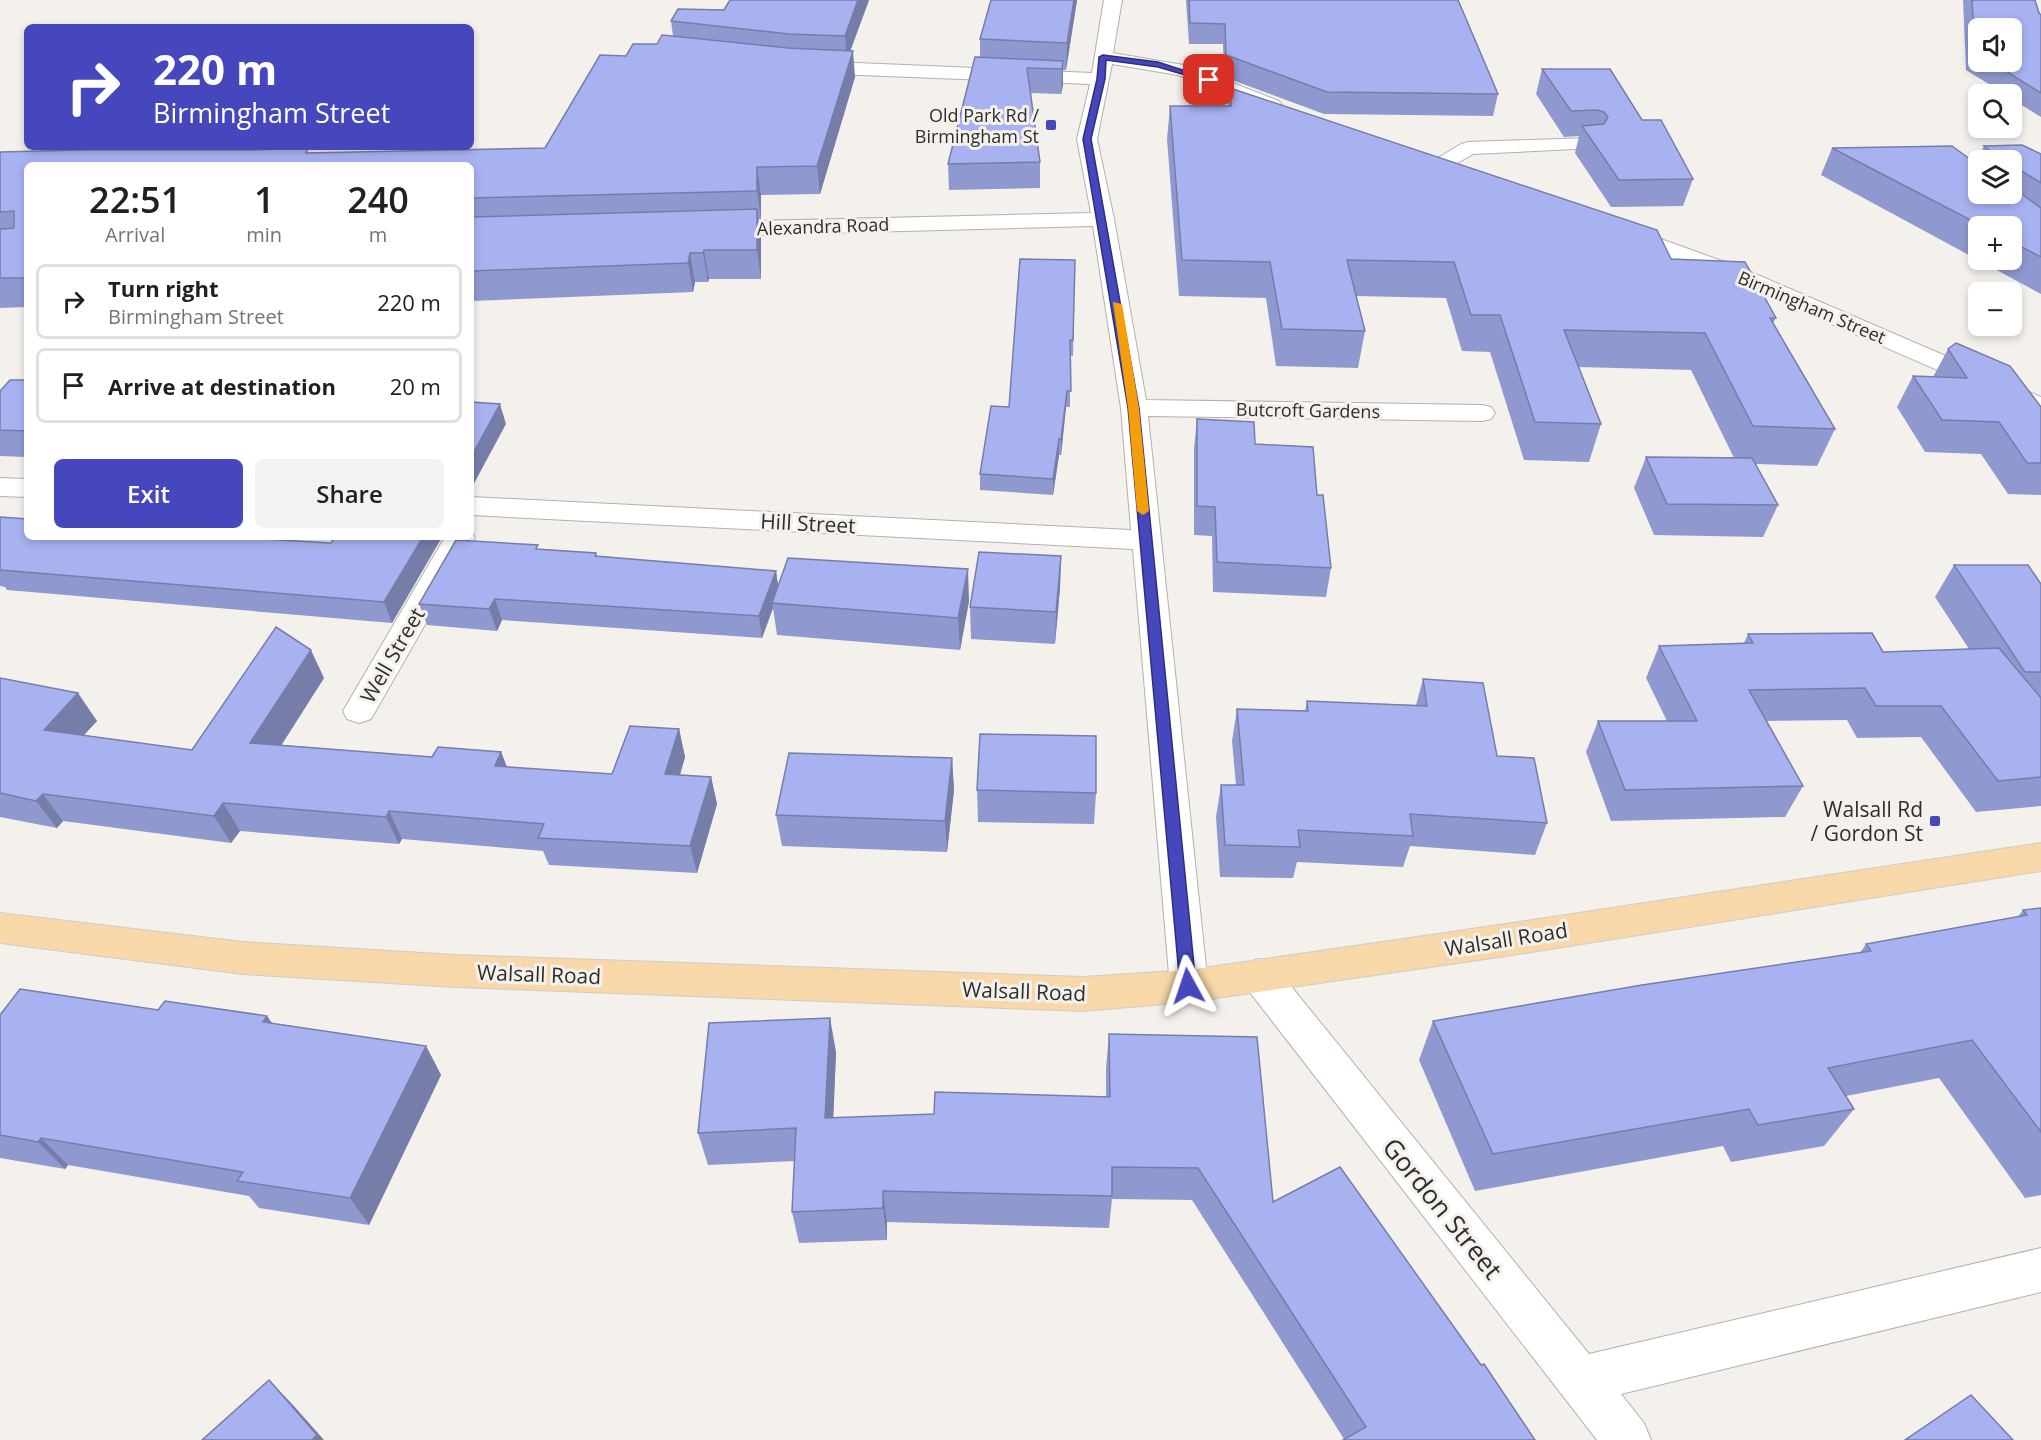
<!DOCTYPE html>
<meta charset="utf-8">
<style>
body{margin:0;font-family:"Open Sans",sans-serif;background:#f2f2f2;color:#202124;height:100vh;display:flex;flex-direction:column;font-size:22px;white-space:nowrap}
*{box-sizing:border-box;margin:0}
p{font-size:20px;color:#757577}
.icon{flex:none;width:33px;height:33px;fill:none;stroke:currentColor;stroke-width:2;stroke-linecap:round;stroke-linejoin:round}
.map{position:relative;flex:1;overflow:hidden}
.sheet{position:absolute;left:24px;top:162px;width:450px;height:378px;display:flex;flex-direction:column;background:#fff;border-radius:9px;box-shadow:0 3px 9px #0003}
.sheet>*{flex:none}
.hud{position:absolute;left:24px;top:24px;width:450px;height:126px;border-radius:9px;box-shadow:0 3px 9px #0003;background:#4747bd;color:#fff;overflow:hidden}
.tools{position:absolute;left:1968px;top:18px;display:grid;gap:12px}
.tools a{display:grid;place-items:center;width:54px;height:54px;border-radius:9px;background:#fff;box-shadow:0 3px 9px #0003;font-size:30px}
.pin{position:absolute;display:grid;place-items:center;width:51px;height:51px;color:#fff;margin:-26px;border-radius:12px;box-shadow:0 3px 9px #0006}
.me{position:absolute;width:66px;margin:-33px;rotate:355deg;stroke-linejoin:round;filter:drop-shadow(0 0 4px #0008)}
.turn{display:flex;align-items:center;gap:21px;height:126px;padding:0 30px;font-size:27px}
.turn .icon{width:78px;height:78px;stroke-width:2.5}
.turn b{display:block;font-size:42px;line-height:51px}
.eta{display:flex;justify-content:space-evenly;align-items:center;height:102px;text-align:center}
.eta b{font-size:36px;font-weight:600;line-height:42px}
.primary-button{display:flex;gap:12px;margin-top:auto;padding:12px 30px}
.primary-button a{flex:1;height:69px;border-radius:9px;background:#4747bd;color:#fff;font-size:24px;font-weight:600;line-height:69px;text-align:center}
.primary-button a+a{background:#f2f2f2;color:#202124}
ul{padding:0;list-style:none}
li{display:flex;align-items:center;gap:18px;height:75px;margin:0 12px 9px;padding:0 18px;border:3px solid #e0e0e0;border-radius:9px}
li div{flex:1}
li b{display:block;font-size:22px}
li em{font-style:normal}
.map>svg:first-child{display:block}
</style>
<div class="map">
<svg width="2041" height="1440" viewBox="0 0 2041 1440">
<rect width="100%" height="100%" fill="#f4f1ed"/>
<g fill="none" stroke-linecap="round" stroke-linejoin="round">
<defs>
<g id="minor">
<polygon points="1104,0 1122,0 1113,53 1189,66 1279,101 1282,105 1279,109 1272,111 1178,75 1112,64 1097,139 1114,219 1146,400 1482,405 1491,407 1495,413 1491,419 1482,421 1148,416 1208,986 1203,998 1189,1002 1175,998 1170,986 1133,549 471,515 471,497 1131,530 1121,408 1093,226 715,236 707,234 704,229 707,224 715,222 1091,213 1077,139 1090,84 809,73 802,71 800,67 802,63 809,61 1092,73"/>
<polygon points="1589,138 1596,140 1599,144 1596,148 1473,154 1447,169 1440,171 1433,169 1430,165 1433,161 1461,144 1468,142"/>
<polygon points="1625,226 1744,269 2041,397 2041,415 1728,279 1617,238 1614,233 1617,228"/>
<polygon points="0,478 27,479 27,497 0,496"/>
<polygon points="471,532 475,537 371,719 359,723 347,719 343,711 445,537 471,537"/>
<polygon points="1259,959 1273,964 1589,1354 2041,1248 2041,1292 1621,1394 1644,1423 1651,1440 1597,1440 1245,986 1240,975 1245,964"/>
</g>
<polygon id="major" points="2041,843 2041,871 1506,956 1189,1002 1083,1011 456,987 243,974 0,943 0,913 243,942 456,955 1083,977 1189,970 1506,924"/>
</defs>
<use href="#minor" stroke="#b3b1ad" stroke-width="2"/>
<use href="#major" stroke="#cdcdcc" stroke-width="2"/>
<use href="#minor" fill="#fff" fill-rule="evenodd"/>
<use href="#major" fill="#f8d7a8" fill-rule="evenodd"/>
</g>
<g fill="#9099cf" fill-rule="evenodd">
<polygon points="730,0 869,0 850,51 855,77 820,194 761,195 761,219 758,219 761,237 761,279 709,279 708,282 695,282 693,292 471,301 471,165 27,165 27,307 0,308 0,152 311,153 545,148 626,56 657,44 673,36 671,21 724,10"/>
<polygon points="991,0 1077,0 1066,70 1063,70 1063,85 1061,94 1030,93 1040,162 1040,188 949,190 948,164 980,57 980,39"/>
<polygon points="1186,0 1458,0 1498,94 1493,116 1324,114 1224,77 1223,44 1189,44"/>
<path d="M1963,0H2035L2039,13L2041,15V117L2012,99V94H2005L1966,70ZM1978,28L2012,62H1978Z"/>
<polygon points="1542,69 1642,120 1693,179 1683,206 1611,207 1575,153 1579,136 1564,137 1536,94"/>
<polygon points="1230,88 1671,259 1776,318 1773,323 1835,429 1817,466 1756,464 1778,505 1763,537 1654,535 1634,488 1646,457 1734,458 1691,370 1579,367 1601,424 1589,462 1524,460 1490,352 1462,351 1446,298 1356,296 1365,331 1358,368 1276,366 1266,298 1179,296 1167,139 1170,106 1228,106"/>
<path d="M1984,146L2041,154V294L1821,175L1832,148L1976,163ZM1978,160H2012V194H1978ZM1978,226H2012V260H1978Z"/>
<polygon points="1075,260 1073,356 1070,355 1070,407 1066,407 1061,455 1059,455 1053,495 980,490 980,474"/>
<polygon points="1948,349 2041,407 2041,495 2008,494 1981,454 1925,452 1897,407 1913,376 1933,377"/>
<polygon points="27,380 27,457 0,456 0,391"/>
<polygon points="1197,419 1255,444 1317,495 1331,568 1326,597 1213,592 1212,536 1194,535 1194,448"/>
<polygon points="0,517 27,537 331,543 442,537 392,623 7,590 5,587 0,586"/>
<polygon points="539,549 596,553 597,556 776,571 778,587 969,601 960,650 777,635 773,608 762,638 502,620 497,631 427,625 419,604"/>
<polygon points="1061,556 1060,588 1055,644 971,639 970,607"/>
<polygon points="1954,565 2041,584 2041,806 1976,812 1921,737 1857,738 1847,720 1766,721 1803,786 1785,817 1611,821 1586,752 1598,721 1667,721 1646,678 1659,646 1744,643 1748,634 1883,652 1969,649 1935,597"/>
<polygon points="0,678 97,721 83,735 192,750 324,678 281,745 432,757 501,752 507,767 612,774 679,729 685,757 680,775 711,777 717,804 697,873 549,865 543,851 402,839 399,844 240,831 231,843 63,821 57,828 0,817"/>
<polygon points="1423,679 1497,756 1547,823 1535,855 1410,846 1403,867 1297,862 1293,878 1220,877 1216,817 1221,785 1236,785 1232,741 1237,709 1305,711 1307,701 1416,705"/>
<polygon points="952,758 954,790 947,852 782,846 776,815"/>
<polygon points="977,790 1096,793 1094,824 978,822"/>
<polygon points="2041,908 2041,1195 2025,1198 1939,1078 1846,1096 1854,1109 1824,1146 1731,1162 1723,1146 1475,1191 1419,1060 1433,1021 1860,953 1866,944 2018,917 2023,910"/>
<polygon points="158,1010 267,1016 272,1023 426,1046 441,1075 369,1225 259,1208 249,1196 68,1165 65,1169 0,1158 0,1015"/>
<polygon points="1109,1034 1273,1202 1481,1365 1344,1439 1192,1200 1112,1199 1109,1228 887,1222 887,1240 799,1243 792,1212 795,1161 708,1165 698,1133 836,1052 833,1118 934,1114 1106,1096 1106,1068"/>
</g>
<g fill="#767da9">
<polygon points="858,0 869,0 847,60 845,36"/>
<polygon points="1074,0 1077,0 1066,70 1067,43"/>
<polygon points="853,51 855,77 820,194 817,166"/>
<polygon points="1063,61 1063,85 1061,94 1062,69"/>
<polygon points="757,167 761,195 761,219 757,191"/>
<polygon points="757,209 761,237 761,279 757,250"/>
<polygon points="704,250 709,279 708,282 703,253"/>
<polygon points="690,253 695,282 693,292 688,263"/>
<polygon points="1067,391 1066,407 1061,455 1061,439"/>
<polygon points="500,404 506,424 471,489 471,457"/>
<polygon points="1059,439 1059,455 1053,495 1053,479"/>
<polygon points="423,537 442,537 392,623 384,602"/>
<polygon points="1061,556 1060,588 1055,644 1056,612"/>
<polygon points="968,569 969,601 960,650 958,618"/>
<polygon points="776,571 779,592 772,603 773,608 762,638 759,616"/>
<polygon points="495,599 502,620 497,631 489,609"/>
<polygon points="311,650 324,678 265,771 250,743"/>
<polygon points="78,693 97,721 63,758 44,730"/>
<polygon points="679,729 685,757 672,801 665,774"/>
<polygon points="501,752 512,780 495,766"/>
<polygon points="952,758 954,790 947,852 945,821"/>
<polygon points="711,777 717,804 697,873 690,846"/>
<polygon points="43,794 63,821 57,828 36,801"/>
<polygon points="223,803 240,831 231,843 214,816"/>
<polygon points="389,811 402,839 399,844 386,817"/>
<polygon points="267,1016 286,1045 263,1022"/>
<polygon points="830,1018 836,1052 832,1151 825,1118"/>
<polygon points="426,1046 441,1075 369,1225 350,1198"/>
<polygon points="41,1138 68,1165 65,1169 38,1142"/>
<polygon points="883,1191 887,1222 887,1240 883,1208"/>
<polygon points="269,1380 293,1405 324,1440 312,1440"/>
</g>
<g fill="#a8b2f1" stroke="#767da9" stroke-width="1.5">
<polygon points="730,0 858,0 845,36 789,34 671,21 678,9 724,10"/>
<polygon points="991,0 1074,0 1067,43 980,39"/>
<polygon points="1189,0 1458,0 1498,94 1327,92 1226,55 1225,24 1190,23"/>
<polygon points="1972,0 2035,0 2039,13 2041,15 2041,93 1991,62 2012,62 2012,28 1978,28 1978,54 1975,51"/>
<polygon points="662,35 788,48 853,51 817,166 757,167 757,191 471,198 471,165 27,165 27,278 0,278 0,229 14,228 14,211 0,212 0,152 81,150 254,150 309,147 306,153 545,148 600,55 626,56 633,44 657,44"/>
<polygon points="975,57 1063,61 1062,69 1027,68 1040,162 948,164"/>
<polygon points="1542,69 1610,69 1642,120 1661,120 1693,179 1619,180 1582,126 1604,124 1608,117 1604,112 1597,110 1571,111"/>
<polygon points="1230,88 1657,230 1671,259 1745,262 1776,318 1770,318 1835,429 1753,426 1705,333 1564,330 1601,424 1535,422 1500,315 1471,315 1454,262 1347,260 1365,331 1282,329 1270,262 1182,260 1170,106 1231,106"/>
<polygon points="2022,145 2041,154 2041,183 2012,165 2012,160 1993,160 1993,153 1984,146"/>
<polygon points="1952,146 1978,165 1978,194 2012,194 2012,187 2041,208 2041,257 2012,242 2012,226 1982,226 1832,148"/>
<polygon points="757,209 757,250 704,250 703,253 690,253 688,263 471,271 471,217"/>
<polygon points="1020,259 1075,260 1073,340 1070,340 1071,391 1067,391 1061,439 1059,439 1053,479 980,474 991,406 1009,407"/>
<polygon points="1956,343 2010,366 2041,407 2041,463 2027,463 1999,422 1942,420 1913,376 1967,378 1948,349"/>
<polygon points="10,380 27,380 27,431 0,430 0,391"/>
<polygon points="471,402 500,404 471,457"/>
<polygon points="1197,419 1254,422 1255,444 1313,447 1317,495 1323,495 1331,568 1217,562 1215,507 1197,506"/>
<polygon points="1646,457 1752,458 1778,505 1667,504"/>
<polygon points="0,517 27,519 27,537 231,537 331,543 335,537 423,537 384,602 0,570"/>
<polygon points="456,540 538,545 536,549 596,553 595,556 776,571 759,616 495,599 489,609 419,604"/>
<polygon points="979,552 1061,556 1056,612 970,607"/>
<polygon points="788,558 968,569 958,618 772,603"/>
<polygon points="1954,565 2028,565 2041,584 2041,672 2025,672"/>
<polygon points="276,627 311,650 250,743 432,757 438,747 501,752 495,766 612,774 630,726 679,729 665,774 711,777 690,846 538,838 544,824 389,811 386,817 223,803 214,816 43,794 36,801 0,793 0,678 78,693 44,730 192,750"/>
<polygon points="1872,633 1883,652 1999,648 2041,698 2041,777 1998,781 1941,706 1876,706 1865,688 1749,690 1803,786 1625,790 1598,721 1697,721 1659,646 1753,643 1748,634"/>
<polygon points="1423,679 1483,683 1497,756 1534,758 1547,823 1410,814 1413,836 1298,830 1300,847 1225,845 1221,785 1244,785 1237,709 1308,711 1307,701 1427,706"/>
<polygon points="980,734 1096,736 1096,793 977,790"/>
<polygon points="789,753 952,758 945,821 776,815"/>
<polygon points="2041,908 2041,1132 1972,1040 1828,1068 1854,1109 1758,1125 1749,1109 1493,1154 1433,1021 1642,985 1871,951 1866,944 2027,915 2023,910"/>
<polygon points="20,989 158,1010 165,1001 267,1016 263,1022 426,1046 350,1198 237,1181 243,1172 41,1138 38,1142 0,1135 0,1015"/>
<polygon points="830,1018 825,1118 934,1114 935,1092 1110,1097 1109,1034 1257,1037 1273,1202 1340,1167 1481,1365 1484,1364 1535,1440 1343,1440 1366,1427 1198,1168 1112,1167 1112,1196 883,1191 883,1208 792,1212 796,1128 698,1133 709,1023"/>
<polygon points="269,1380 317,1435 312,1440 202,1440"/>
<polygon points="1971,1395 2013,1440 1905,1440"/>
</g>
<polygon fill="#4747bd" stroke="#2e2e7b" stroke-width="1.5" points="1103,55 1158,62 1213,80 1209,82 1158,67 1106,60 1105,79 1091,139 1139,408 1196,986 1194,991 1188,993 1183,991 1180,986 1128,408 1083,139 1097,79 1099,57"/>
<polygon fill="#f59e0b" points="1113,302 1122,304 1139,408 1149,511 1143,515 1137,511 1128,408"/>
<g fill="#4747bd" stroke="#f4f1ed" stroke-width="2">
<rect x="1045" y="119" width="12" height="12" rx="3"/>
<rect x="1929" y="815" width="12" height="12" rx="3"/>
</g>
<g text-anchor="middle" dominant-baseline="central" stroke-width="6" stroke-linejoin="round" paint-order="stroke">
<g font-size="18" fill="#2f2e2c" stroke="#f4f1ed" text-anchor="end">
<text x="1039" y="115">Old Park Rd /<tspan x="1039" dy="21">Birmingham St</tspan></text>
</g>
<g font-size="18" fill="#2f2e2c" stroke="#f4f1ed">
<text transform="translate(823 226) rotate(-2)">Alexandra Road</text>
<text transform="translate(1812 307) rotate(23)">Birmingham Street</text>
<text transform="translate(1308 410) rotate(1)">Butcroft Gardens</text>
</g>
<g font-size="21" fill="#2f2e2c" stroke="#f4f1ed">
<text transform="translate(808 523) rotate(3)">Hill Street</text>
<text transform="translate(392 655) rotate(-60)">Well Street</text>
<text transform="translate(1506 939) rotate(-9)">Walsall Road</text>
<text transform="translate(539 974) rotate(2)">Walsall Road</text>
<text transform="translate(1024 991) rotate(2)">Walsall Road</text>
</g>
<g font-size="21" fill="#2f2e2c" stroke="#f4f1ed" text-anchor="end">
<text x="1923" y="809">Walsall Rd<tspan x="1923" dy="24">/ Gordon St</tspan></text>
</g>
<g font-size="26" fill="#2f2e2c" stroke="#f4f1ed">
<text transform="translate(1443 1208) rotate(51)">Gordon Street</text>
</g>
</g>
</svg>
<div class="tools">
<a><svg class="icon" aria-label="sound" viewBox="0 0 24 24"><path d="M4 9h4l5-4v14l-5-4H4zM17 9q2 3 0 6"/></svg></a>
<a><svg class="icon" aria-label="search" viewBox="0 0 24 24"><circle cx="10" cy="10" r="6"/><path d="M15 15l6 6"/></svg></a>
<a><svg class="icon" aria-label="layers" viewBox="0 0 24 24"><path d="M12 4l9 5-9 5-9-5zM3 14l9 5 9-5"/></svg></a>
<a>+</a>
<a>−</a>
</div>
<div class="pin" style="left:1209px;top:80px;background:#d93025"><svg class="icon" aria-label="arrive" viewBox="0 0 24 24"><path d="M6 21V4h12l-3 4 3 4H6"/></svg></div>
<svg class="me" style="left:1188px;top:986px" viewBox="-20 -20 40 40"><path d="M0-17L14 15 0 8-14 15z" fill="#4747bd" stroke="#fff" stroke-width="4"/></svg>
<div class="hud">
<div class="turn"><svg class="icon" aria-label="right" viewBox="0 0 24 24"><path d="M7 20v-9h11M14 6l5 5-5 5"/></svg><div><b>220 m</b>Birmingham Street</div></div>
</div>
<section class="sheet">
<div class="eta">
<div><b>22:51</b><p>Arrival</p></div>
<div><b>1</b><p>min</p></div>
<div><b>240</b><p>m</p></div>
</div>
<ul>
<li><svg class="icon" aria-label="right" viewBox="0 0 24 24"><path d="M7 20v-9h11M14 6l5 5-5 5"/></svg><div><b>Turn right</b><p>Birmingham Street</p></div><em>220 m</em></li>
<li><svg class="icon" aria-label="arrive" viewBox="0 0 24 24"><path d="M6 21V4h12l-3 4 3 4H6"/></svg><div><b>Arrive at destination</b></div><em>20 m</em></li>
</ul>
<div class="primary-button"><a>Exit</a><a>Share</a></div>
</section>
</div>
